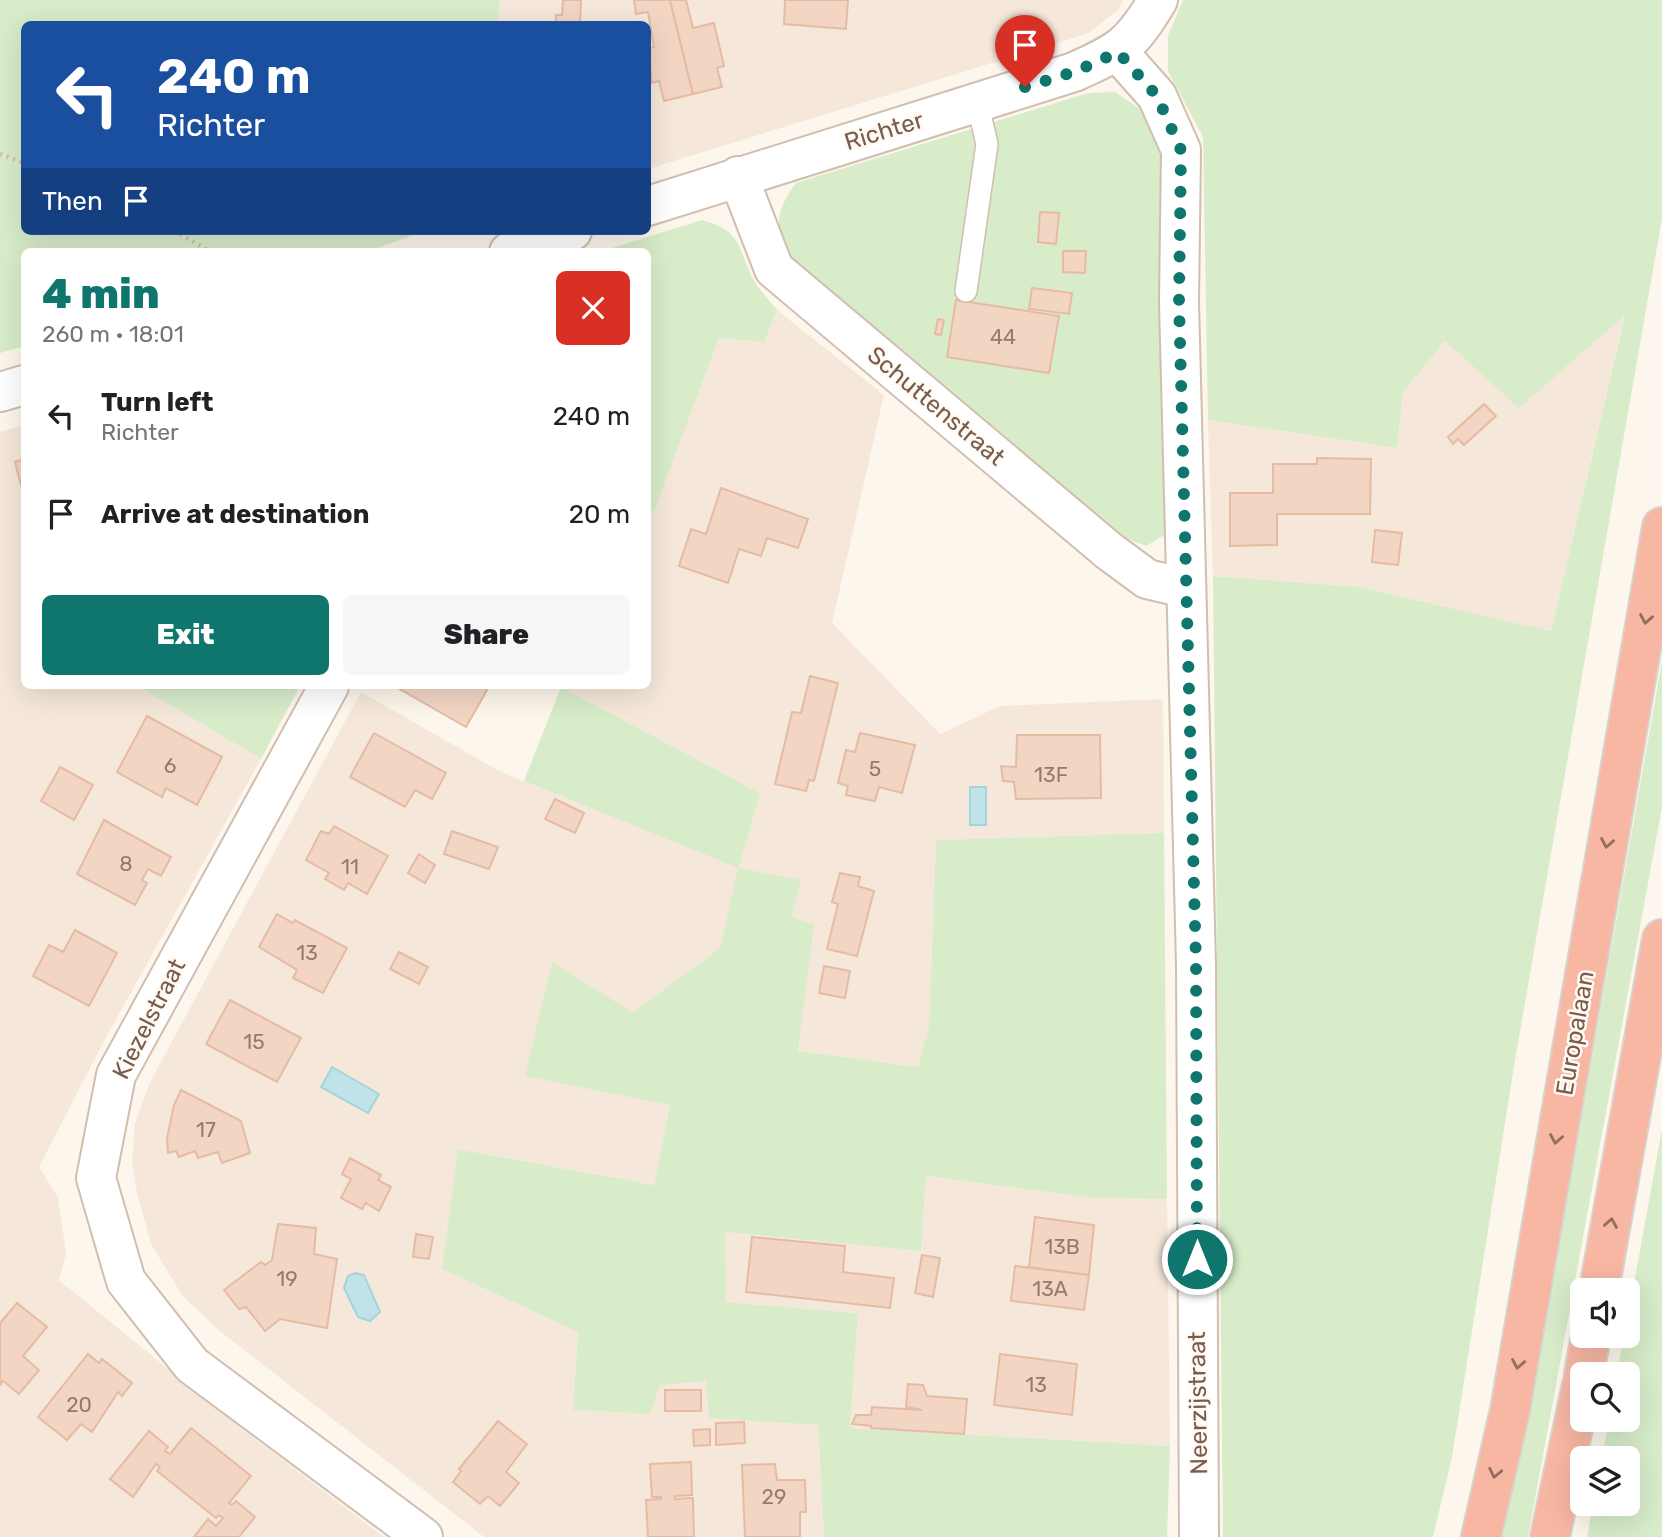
<!DOCTYPE html>
<meta charset="utf-8">
<style>
body{margin:0;font-family:Rubik,sans-serif;background:#f6f6f6;color:#202124;height:100vh;display:flex;flex-direction:column;font-size:26px;white-space:nowrap}
*{box-sizing:border-box;margin:0}
p{font-size:23px;color:#757577}
.icon{flex:none;width:38px;height:38px;fill:none;stroke:currentColor;stroke-width:2;stroke-linecap:round;stroke-linejoin:round}
.map{position:relative;flex:1;overflow:hidden}
.drawer{position:absolute;left:21px;top:248px;width:630px;height:441px;display:flex;flex-direction:column;background:#fff;border-radius:10px;box-shadow:0 7px 28px #0002}
.drawer>*{flex:none}
.banner{position:absolute;left:21px;top:21px;width:630px;height:214px;border-radius:10px;box-shadow:0 7px 28px #0002;background:#1a4fa0;color:#fff;overflow:hidden}
.buttons{position:absolute;left:1570px;top:1278px;display:grid;gap:14px}
.buttons a{display:grid;place-items:center;width:70px;height:70px;border-radius:10px;background:#fff;box-shadow:0 7px 28px #0002;font-size:35px}
.pin{position:absolute;display:grid;place-items:center;width:60px;height:60px;color:#fff;margin:-72px -30px;border-radius:50% 50% 50% 0;rotate:-45deg;box-shadow:0 0 7px #0007}
.pin .icon{rotate:45deg}
.me{position:absolute;width:77px;margin:-38px;rotate:0deg;stroke-linejoin:round;filter:drop-shadow(0 0 5px #0008)}
.turn{display:flex;align-items:center;gap:24px;height:147px;padding:0 21px;font-size:32px}
.turn .icon{width:91px;height:91px;stroke-width:2.5}
.turn b{display:block;font-size:49px;line-height:60px}
.then{display:flex;align-items:center;height:66px;padding:0 21px;background:#0003;gap:14px;font-size:26px}
.round{display:grid;place-items:center;flex:none;width:74px;height:74px;border-radius:10px;background:#f6f6f6}
.summary{display:flex;align-items:center;justify-content:space-between;height:119px;padding:0 21px}
h1{font-size:42px;font-weight:800;line-height:52px;color:#0f766e}
.action{display:flex;gap:14px;margin-top:auto;padding:14px 21px}
.action a{flex:1;height:80px;border-radius:10px;background:#0f766e;color:#fff;font-size:28px;font-weight:800;line-height:80px;text-align:center}
.action a+a{background:#f6f6f6;color:#202124}
ul{padding:0;list-style:none}
li{display:flex;align-items:center;gap:21px;height:98px;padding:0 21px}
li div{flex:1}
li b{display:block;font-size:26px}
li em{font-style:normal}
.map>svg:first-child{display:block}
</style>
<div class="map">
<svg width="1662" height="1537" viewBox="0 0 1662 1537">
<rect width="100%" height="100%" fill="#fdf6ec"/>
<g fill="#f5e8da">
<polygon points="500,0 1123,0 1119,9 1089,33 648,169 648,24 498,24"/>
<polygon points="777,310 884,395 832,623 940,734 1000,706 1163,699 1164,833 936,840 929,1026 918,1067 798,1051 813,924 791,917 720,948 633,1014 552,963 543,1010 670,1104 654,1185 459,1149 442,1269 578,1332 573,1410 650,1414 660,1384 707,1381 710,1418 818,1425 824,1537 484,1537 216,1328 182,1295 151,1244 137,1193 132,1160 135,1123 150,1082 361,692 499,771 739,868 760,793 559,686 648,686 648,508 653,511 719,338 764,342"/>
<polygon points="1625,313 1551,631 1359,587 1213,576 1208,420 1397,448 1403,392 1445,341"/>
<polygon points="24,425 24,686 138,686 261,759 104,1041 39,1167 58,1197 66,1254 59,1280 237,1425 384,1537 0,1537 0,432"/>
<polygon points="926,1176 1093,1198 1167,1199 1170,1446 850,1428 858,1313 726,1302 725,1231 921,1251"/>
</g>
<g fill="#d8ecc9">
<polygon points="0,0 500,0 498,24 24,24 24,231 424,231 367,252 24,252 24,346 0,353"/>
<polygon points="1183,0 1662,0 1662,218 1515,1060 1452,1457 1433,1537 1223,1537 1213,576 1359,587 1551,631 1625,315 1519,408 1445,341 1403,392 1397,448 1208,420 1203,137 1168,71 1168,36"/>
<path d="M1115,92L1146,113L1163,144L1168,509L1165,535L1146,546L1126,538L788,261C777,225 772,217 796,183L1088,93Z"/>
<path d="M702,220C744,232 736,246 753,279C759,290 769,300 777,310L764,342L719,338L654,511L648,508V252H599Z"/>
<polygon points="1662,661 1662,807 1528,1537 1502,1537 1552,1284"/>
<polygon points="138,686 300,686 261,759"/>
<polygon points="561,687 760,793 739,868 801,880 791,917 814,924 798,1051 918,1067 929,1026 936,840 1164,833 1167,1199 1093,1198 926,1176 921,1251 725,1232 726,1302 858,1313 850,1428 1170,1446 1167,1537 824,1537 818,1425 709,1418 706,1381 660,1385 650,1414 573,1410 578,1332 442,1269 458,1149 654,1185 670,1105 525,1076 552,962 633,1013 720,948 738,868 524,781"/>
<polygon points="1662,1129 1662,1537 1587,1537 1593,1503 1628,1503 1628,1458 1602,1458 1609,1419 1628,1419 1628,1374 1617,1374 1624,1335 1628,1335 1628,1317"/>
</g>
<g fill="#bfe3e8" stroke="#a5d3da" stroke-width="2">
<rect x="970" y="787" width="16" height="38"/>
<polygon points="332,1067 379,1094 368,1113 321,1087"/>
<polygon points="355,1273 364,1275 380,1312 370,1321 358,1317 344,1288 348,1276"/>
</g>
<g fill="#f3d5c3" stroke="#e6bba3" stroke-width="2">
<polygon points="563,0 581,0 580,24 556,24 556,15 562,15"/>
<polygon points="634,0 670,0 693,94 664,101 659,81 652,83 648,48 654,47 648,12 636,14"/>
<polygon points="670,0 686,0 693,28 714,23 724,66 717,68 722,87 693,94"/>
<polygon points="785,0 848,0 846,29 784,24"/>
<polygon points="1040,212 1059,213 1056,244 1038,242"/>
<polygon points="1063,251 1086,251 1085,273 1063,272"/>
<polygon points="1032,288 1072,293 1069,314 1029,309"/>
<polygon points="956,300 1059,316 1049,373 947,357"/>
<polygon points="938,319 944,320 941,335 935,334"/>
<polygon points="1484,404 1496,416 1464,445 1458,439 1453,444 1448,437"/>
<polygon points="1317,458 1371,459 1370,514 1277,514 1277,545 1230,546 1230,493 1273,493 1273,464 1317,464"/>
<polygon points="24,459 24,497 15,462"/>
<polygon points="721,488 808,519 798,548 767,538 761,556 739,549 728,583 679,566 691,529 706,534"/>
<polygon points="1375,530 1402,533 1398,565 1372,562"/>
<polygon points="810,676 838,683 814,781 809,780 806,791 775,784 792,712 801,713"/>
<polygon points="399,686 480,686 487,690 466,727 398,688"/>
<polygon points="147,716 222,757 197,805 166,788 162,797 117,772"/>
<polygon points="374,733 446,773 432,799 415,790 405,807 350,777"/>
<polygon points="860,733 915,745 902,793 879,787 875,801 846,795 848,786 838,783 846,750 855,752"/>
<polygon points="1017,735 1100,735 1101,798 1016,799 1014,782 1003,781 1001,766 1016,767"/>
<polygon points="60,767 93,785 74,820 41,801"/>
<polygon points="555,799 584,813 575,833 545,819"/>
<polygon points="104,820 171,857 161,876 148,869 142,880 147,883 135,905 77,874"/>
<polygon points="334,826 388,856 367,894 348,883 344,890 325,879 329,873 306,860 321,831 329,834"/>
<polygon points="452,831 498,847 489,869 444,854"/>
<polygon points="419,854 435,865 425,883 408,873"/>
<polygon points="840,873 860,877 858,886 874,891 857,956 827,949 838,904 832,902"/>
<polygon points="277,914 293,923 295,920 347,948 323,993 293,978 297,970 259,947"/>
<polygon points="75,930 117,953 89,1006 33,976 49,945 63,952"/>
<polygon points="399,952 428,967 419,984 390,969"/>
<polygon points="824,966 850,971 845,998 819,993"/>
<polygon points="230,1000 301,1038 277,1082 206,1044"/>
<polygon points="181,1090 241,1121 250,1153 222,1163 218,1152 198,1158 195,1151 179,1157 176,1151 168,1153 167,1138 174,1105"/>
<polygon points="350,1158 381,1175 378,1180 391,1187 379,1211 366,1203 362,1209 341,1198 351,1179 342,1174"/>
<polygon points="1035,1217 1094,1225 1089,1275 1029,1267"/>
<polygon points="278,1224 316,1228 314,1254 337,1259 327,1328 280,1319 265,1331 246,1307 239,1309 224,1290 261,1262 265,1265 272,1260"/>
<polygon points="416,1234 433,1237 429,1259 413,1257"/>
<polygon points="752,1237 845,1246 843,1272 894,1278 890,1308 746,1292"/>
<polygon points="922,1255 940,1258 933,1297 915,1293"/>
<polygon points="1015,1266 1089,1275 1084,1310 1011,1301"/>
<polygon points="17,1303 47,1327 23,1356 39,1370 19,1394 3,1381 0,1385 0,1323"/>
<polygon points="88,1354 99,1363 102,1359 132,1383 122,1396 118,1392 92,1432 81,1424 67,1440 38,1417"/>
<polygon points="1000,1354 1077,1364 1072,1415 994,1405"/>
<polygon points="908,1384 923,1385 927,1396 967,1399 964,1434 871,1428 871,1426 852,1424 856,1415 871,1415 872,1407 922,1410 906,1407"/>
<rect x="665" y="1390" width="36" height="21"/>
<polygon points="498,1421 527,1444 506,1472 519,1483 500,1506 488,1496 480,1504 453,1482 461,1471 459,1469"/>
<polygon points="744,1422 745,1443 716,1445 716,1423"/>
<polygon points="191,1428 251,1476 229,1503 232,1505 236,1501 255,1517 239,1537 194,1537 208,1519 216,1526 223,1518 219,1515 216,1518 157,1471 160,1467 156,1464 133,1497 110,1479 149,1431 168,1447 165,1451 170,1454"/>
<polygon points="710,1429 710,1445 694,1446 693,1430"/>
<polygon points="691,1462 692,1495 675,1496 675,1499 693,1498 694,1537 648,1537 646,1500 661,1499 661,1497 652,1497 650,1464"/>
<polygon points="775,1464 777,1480 805,1480 806,1512 800,1512 800,1537 745,1537 742,1465"/>
</g>
<g fill="none" stroke-linecap="round" stroke-linejoin="round">
<defs>
<polyline id="lane" points="966,291 987,144 977,102"/>
<g id="street">
<polyline points="1118,52 1157,96 1181,150 1179,302 1196,964 1199,1537"/>
<polyline points="738,176 774,269 1109,551 1147,579 1185,588"/>
<path d="M648,206L1074,72C1121,51 1131,45 1158,0"/>
<polyline points="509,252 572,231"/>
<polyline points="0,392 24,385"/>
<polyline points="329,686 116,1075 96,1178 126,1281 192,1365 423,1537"/>
</g>
<g id="highway">
<polyline points="1599,1290 1662,939"/>
<polyline points="1584,1374 1591,1335"/>
<polyline points="1481,1537 1510,1410 1662,527"/>
<polyline points="1550,1537 1582,1385"/>
</g>
</defs>
<use href="#lane" stroke="#d1beb0" stroke-width="24"/>
<use href="#street" stroke="#d1beb0" stroke-width="42"/>
<use href="#highway" stroke="#dad1cd" stroke-width="42"/>
<g stroke="#d9b8a5" stroke-width="4.5" stroke-dasharray="2 5" stroke-linecap="butt">
<polyline points="0,154 24,163"/>
<polyline points="174,231 212,252"/>
</g>
<use href="#lane" stroke="#fff" stroke-width="21"/>
<use href="#street" stroke="#fff" stroke-width="38"/>
<use href="#highway" stroke="#f7b7a3" stroke-width="38"/>
</g>
<defs><path id="oneway-chevron" d="M-2-3.5L2.5 0L-2 3.5" fill="none" stroke-width="1.6" stroke-linecap="round" stroke-linejoin="round" transform="scale(1.75)"/></defs>
<g stroke="#936e5e">
<use href="#oneway-chevron" transform="translate(1646 619) rotate(100)"/>
<use href="#oneway-chevron" transform="translate(1607 843) rotate(100)"/>
<use href="#oneway-chevron" transform="translate(1556 1139) rotate(100)"/>
<use href="#oneway-chevron" transform="translate(1611 1223) rotate(-80)"/>
<use href="#oneway-chevron" transform="translate(1518 1364) rotate(100)"/>
<use href="#oneway-chevron" transform="translate(1495 1473) rotate(102)"/>
</g>
<g fill="none" stroke-linecap="round" stroke-linejoin="round">
<polyline stroke="#0f766e" stroke-width="12" stroke-dasharray="0 21.6" points="1025,87 1074,72 1118,52 1157,96 1181,150 1179,302 1196,964 1197,1259"/>
</g>
<g text-anchor="middle" dominant-baseline="central" stroke-width="5" stroke-linejoin="round" paint-order="stroke">
<g font-size="21" fill="#987a6a">
<text x="1003" y="336">44</text>
<text x="170" y="765">6</text>
<text x="875" y="768">5</text>
<text x="1051" y="774">13F</text>
<text x="126" y="863">8</text>
<text x="350" y="866">11</text>
<text x="307" y="952">13</text>
<text x="254" y="1041">15</text>
<text x="206" y="1129">17</text>
<text x="1062" y="1246">13B</text>
<text x="287" y="1278">19</text>
<text x="1050" y="1288">13A</text>
<text x="1036" y="1384">13</text>
<text x="79" y="1404">20</text>
<text x="774" y="1496">29</text>
</g>
<g font-size="24" fill="#7a5c4d" stroke="#fffaf3">
<text transform="translate(884 131) rotate(-17)">Richter</text>
<text transform="translate(936 406) rotate(40)">Schuttenstraat</text>
<text transform="translate(149 1019) rotate(-63)">Kiezelstraat</text>
<text transform="translate(1575 1033) rotate(-80)">Europalaan</text>
<text transform="translate(1198 1403) rotate(-91)">Neerzijstraat</text>
</g>
</g>
</svg>
<div class="buttons">
<a><svg class="icon" aria-label="sound" viewBox="0 0 24 24"><path d="M4 9h4l5-4v14l-5-4H4zM17 9q2 3 0 6"/></svg></a>
<a><svg class="icon" aria-label="search" viewBox="0 0 24 24"><circle cx="10" cy="10" r="6"/><path d="M15 15l6 6"/></svg></a>
<a><svg class="icon" aria-label="layers" viewBox="0 0 24 24"><path d="M12 4l9 5-9 5-9-5zM3 14l9 5 9-5"/></svg></a>
</div>
<div class="pin" style="left:1025px;top:87px;background:#d93025"><svg class="icon" aria-label="arrive" viewBox="0 0 24 24"><path d="M6 21V4h12l-3 4 3 4H6"/></svg></div>
<svg class="me" style="left:1197px;top:1259px" viewBox="-20 -20 40 40"><circle r="17" fill="#0f766e" stroke="#fff" stroke-width="3"/><path d="M0-11L8 9 0 5-8 9z" fill="#fff"/></svg>
<div class="banner">
<div class="turn"><svg class="icon" aria-label="left" viewBox="0 0 24 24"><path d="M17 20v-9H6M10 6l-5 5 5 5"/></svg><div><b>240 m</b>Richter</div></div>
<div class="then">Then<svg class="icon" aria-label="arrive" viewBox="0 0 24 24"><path d="M6 21V4h12l-3 4 3 4H6"/></svg></div>
</div>
<section class="drawer">
<div class="summary"><div><h1>4 min</h1><p>260 m · 18:01</p></div><a class="round" style="background:#d93025;color:#fff"><svg class="icon" aria-label="close" viewBox="0 0 24 24"><path d="M6 6l12 12M18 6L6 18"/></svg></a></div>
<ul>
<li><svg class="icon" aria-label="left" viewBox="0 0 24 24"><path d="M17 20v-9H6M10 6l-5 5 5 5"/></svg><div><b>Turn left</b><p>Richter</p></div><em>240 m</em></li>
<li><svg class="icon" aria-label="arrive" viewBox="0 0 24 24"><path d="M6 21V4h12l-3 4 3 4H6"/></svg><div><b>Arrive at destination</b></div><em>20 m</em></li>
</ul>
<div class="action"><a>Exit</a><a>Share</a></div>
</section>
</div>
